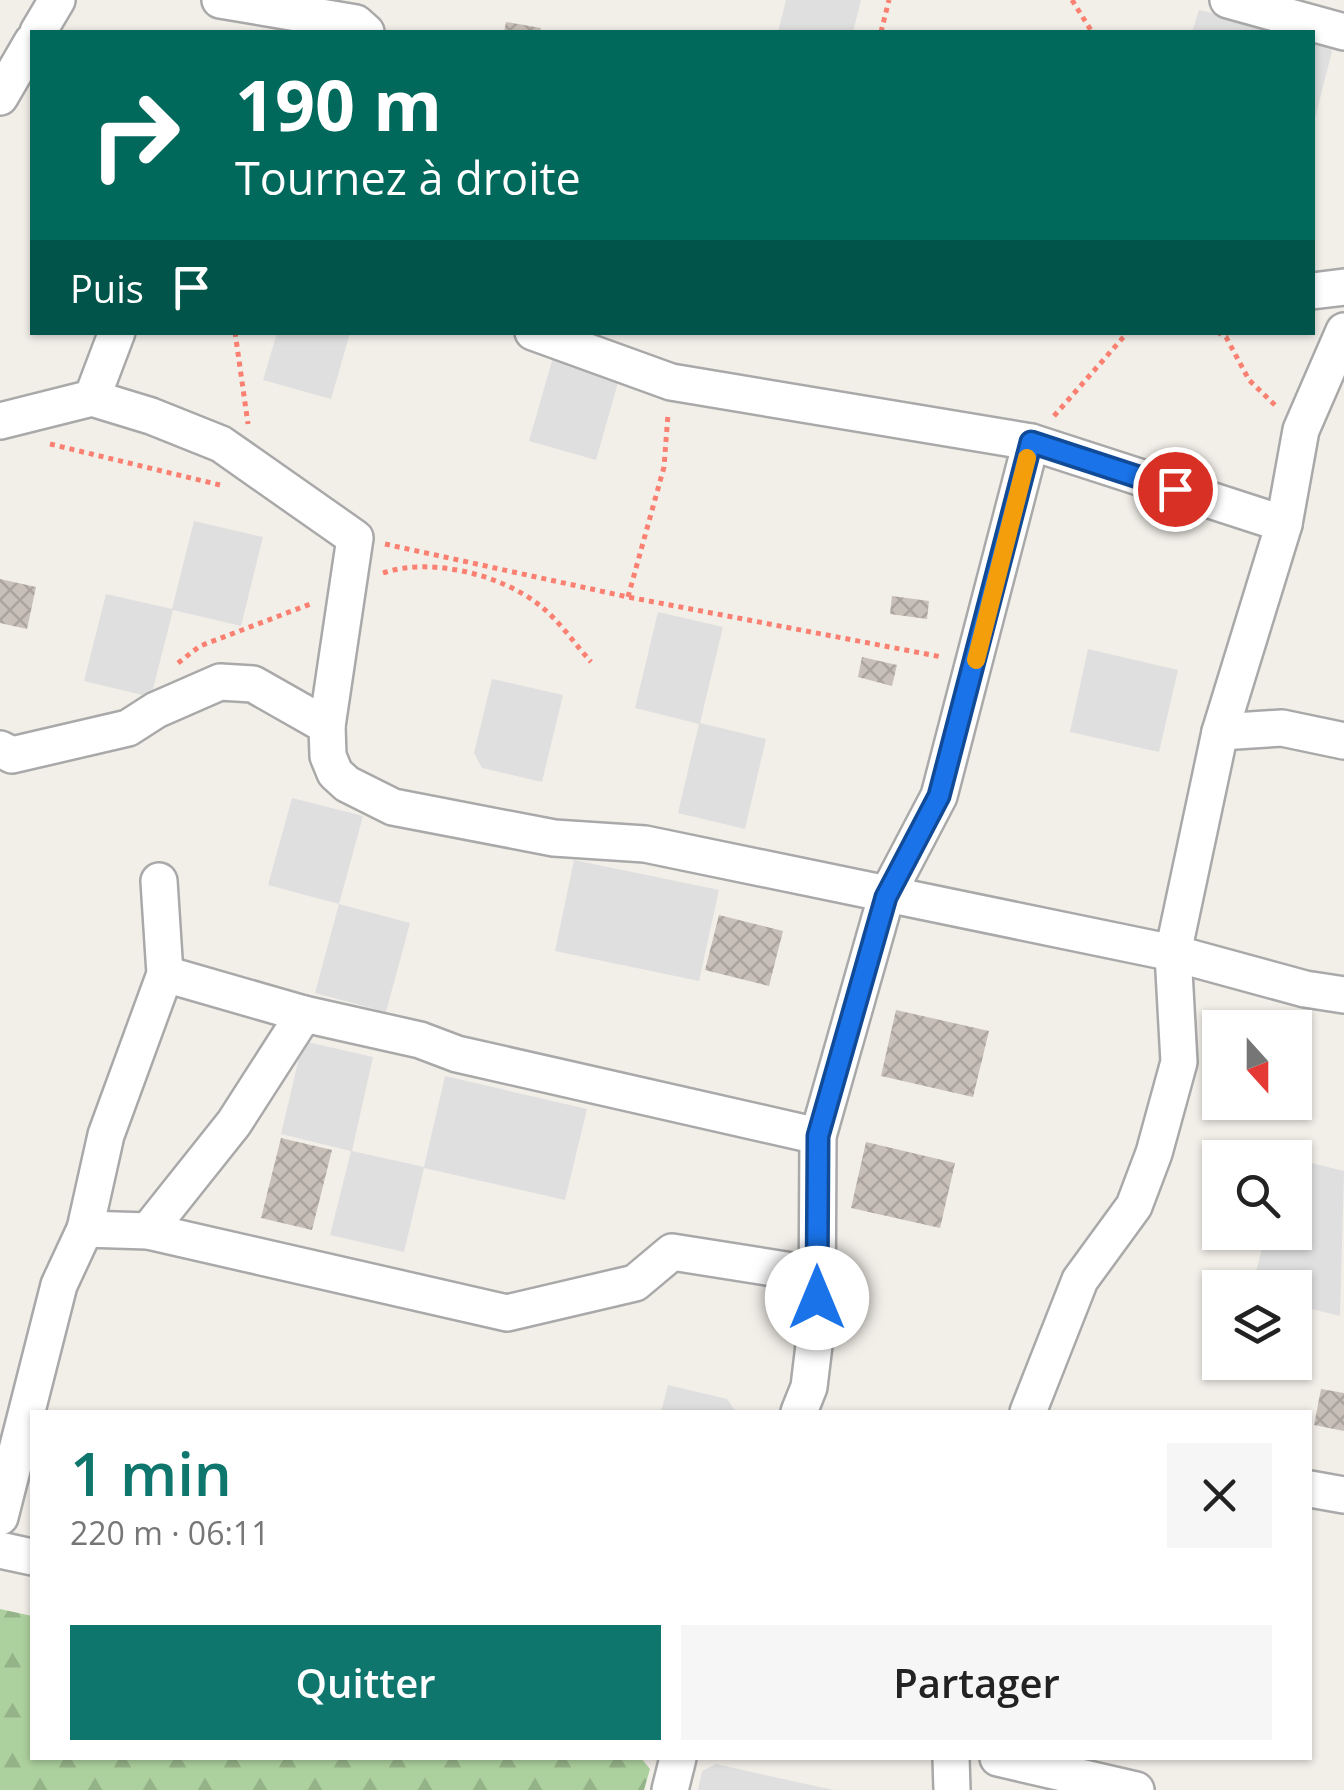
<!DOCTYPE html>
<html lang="fr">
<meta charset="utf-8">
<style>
body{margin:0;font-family:"Open Sans",sans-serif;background:#f6f6f6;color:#222;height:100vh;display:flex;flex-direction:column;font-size:38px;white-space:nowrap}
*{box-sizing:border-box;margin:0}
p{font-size:32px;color:#767676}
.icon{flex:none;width:55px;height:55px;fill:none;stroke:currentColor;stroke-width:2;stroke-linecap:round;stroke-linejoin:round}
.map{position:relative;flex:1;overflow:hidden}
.sheet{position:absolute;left:30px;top:1410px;width:1282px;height:350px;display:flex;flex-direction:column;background:#fff;border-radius:0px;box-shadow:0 2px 8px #0004}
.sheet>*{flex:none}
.guide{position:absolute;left:30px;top:30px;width:1285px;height:305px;border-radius:0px;box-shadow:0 2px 8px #0004;background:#00695c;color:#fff;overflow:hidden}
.needle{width:65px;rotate:159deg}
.fabs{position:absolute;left:1202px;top:1010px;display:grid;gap:20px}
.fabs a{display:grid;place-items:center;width:110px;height:110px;border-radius:0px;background:#fff;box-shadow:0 2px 8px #0004;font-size:50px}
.pin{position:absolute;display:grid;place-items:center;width:85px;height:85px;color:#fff;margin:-42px;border:5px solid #fff;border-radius:50%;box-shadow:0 2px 10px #0007}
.me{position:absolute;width:110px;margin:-55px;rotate:0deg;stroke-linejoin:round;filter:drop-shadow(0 0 8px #0008)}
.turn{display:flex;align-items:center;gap:35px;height:210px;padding:0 40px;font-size:45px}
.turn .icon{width:130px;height:130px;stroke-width:2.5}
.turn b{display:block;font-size:70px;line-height:85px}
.then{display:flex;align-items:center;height:95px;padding:0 40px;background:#0003;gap:20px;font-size:38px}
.round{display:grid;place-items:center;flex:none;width:105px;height:105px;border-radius:0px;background:#f6f6f6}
.head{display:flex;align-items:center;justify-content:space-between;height:170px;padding:0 40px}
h1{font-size:60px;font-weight:600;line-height:75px;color:#0f766e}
.cta{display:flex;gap:20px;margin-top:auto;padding:20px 40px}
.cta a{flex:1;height:115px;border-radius:0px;background:#0f766e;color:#fff;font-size:40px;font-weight:600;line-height:115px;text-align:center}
.cta a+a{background:#f6f6f6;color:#222}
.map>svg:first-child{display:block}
</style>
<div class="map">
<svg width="1344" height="1790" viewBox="0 0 1344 1790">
<defs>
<pattern id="forest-firs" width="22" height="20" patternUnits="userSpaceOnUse" patternTransform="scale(2.5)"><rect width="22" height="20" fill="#add19e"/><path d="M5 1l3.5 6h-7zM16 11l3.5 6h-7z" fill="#95b388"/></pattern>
<pattern id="building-cross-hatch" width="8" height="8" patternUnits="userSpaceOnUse" patternTransform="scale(2.5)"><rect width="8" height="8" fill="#c7bfb8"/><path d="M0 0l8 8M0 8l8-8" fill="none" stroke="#aba49e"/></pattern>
</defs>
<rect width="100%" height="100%" fill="#f2efe9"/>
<g fill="#e0dfdf">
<polygon points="786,0 861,0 853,32 778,32"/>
<polygon points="1199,10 1267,26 1299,32 1192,32"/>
<polygon points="1313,35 1320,37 1332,51 1313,126"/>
<polygon points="277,333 350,333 331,399 263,380"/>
<polygon points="554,354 621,372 596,460 529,441"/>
<polygon points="194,521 263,537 241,626 173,610 151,697 84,681 106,594 172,609"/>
<polygon points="658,612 723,627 700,723 766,739 745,829 678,813 699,724 635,708"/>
<polygon points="1088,649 1178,670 1159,752 1070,732"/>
<polygon points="492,679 563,695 542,782 482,768 474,753"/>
<polygon points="292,798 363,816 339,904 410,923 386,1012 315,993 339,904 268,885"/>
<polygon points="574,860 719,890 699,981 555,951"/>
<polygon points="303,1041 373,1057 352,1151 424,1167 445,1076 587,1109 565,1200 424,1168 404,1252 330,1235 351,1151 281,1134"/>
<polygon points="1295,1159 1344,1171 1340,1316 1295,1305 1295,1288 1252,1287 1266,1233 1295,1232"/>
<polygon points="668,1385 727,1399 736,1412 661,1412"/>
<polygon points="716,1764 792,1781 834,1790 698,1790 702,1771"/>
</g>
<polygon fill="url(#forest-firs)" points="0,1609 32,1616 32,1758 641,1758 650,1769 644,1790 0,1790"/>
<g fill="url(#building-cross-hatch)">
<polygon points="506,22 541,28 540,32 504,32"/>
<polygon points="0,579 36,587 27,629 0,623"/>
<polygon points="892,596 929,601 927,619 890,614"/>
<polygon points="862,657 897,665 892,686 858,677"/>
<polygon points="719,915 783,931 769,986 705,970"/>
<polygon points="896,1010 989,1031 973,1097 881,1076"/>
<polygon points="281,1138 332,1150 312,1230 261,1218"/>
<polygon points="866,1142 955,1163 940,1228 851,1208"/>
<polygon points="1321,1389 1344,1393 1344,1431 1314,1425"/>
</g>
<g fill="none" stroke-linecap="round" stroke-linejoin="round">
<defs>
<g id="street">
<polyline points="220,0 356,23 366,32"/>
<polyline points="1228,0 1344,32"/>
<polyline points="38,32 57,0"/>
<polyline points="0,97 32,42"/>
<polyline points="1312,291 1344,287"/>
<polyline points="533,332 671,382 1031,442 1284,524"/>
<polyline points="92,398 117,332"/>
<polyline points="0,421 92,398 151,416 221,444 355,538 327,726"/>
<polyline points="1220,732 1282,728 1344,741"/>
<polyline points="0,749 12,755 128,728 156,710 220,682 253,684 327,726 328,756 335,773 347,784 393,807 554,838 645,844 1173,953 1305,989 1344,995"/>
<polyline points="165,974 304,1014 420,1040 457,1054 818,1136"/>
<polyline points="85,1229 106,1135 165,974 159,881"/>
<polyline points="148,1231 234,1123 304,1014"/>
<polyline points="799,1412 809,1387 817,1320 818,1136 886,897 939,796 1031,442"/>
<polyline points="1028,1412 1080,1280 1134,1206 1154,1153 1179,1062 1173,953 1220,732 1284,524 1301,430 1344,331"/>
<polyline points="1310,1489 1344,1495"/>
<polyline points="0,1517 59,1285 85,1229 148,1231 507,1313 635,1283 672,1252 817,1275"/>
<polyline points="0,1550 32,1557"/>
<polyline points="951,1758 952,1790"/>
<polyline points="998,1758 1136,1790"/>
<polyline points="670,1790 678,1758"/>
</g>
</defs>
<use href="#street" stroke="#a9a9a9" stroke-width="40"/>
<g stroke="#fa8072" stroke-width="5" stroke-dasharray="5 5" stroke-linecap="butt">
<polyline points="1072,0 1092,32"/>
<polyline points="881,32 889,0"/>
<polyline points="235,332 248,424"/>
<polyline points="1217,332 1226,337 1249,380 1277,407"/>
<polyline points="1054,416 1128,332"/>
<polyline points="50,444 220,485"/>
<polyline points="385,544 628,597 942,657"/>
<path d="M383,573C430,557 499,574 538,604C558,619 574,643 591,662"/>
<polyline points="628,597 664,467 668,414"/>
<polyline points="178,663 200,646 313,603"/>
</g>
<use href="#street" stroke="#fff" stroke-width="35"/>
</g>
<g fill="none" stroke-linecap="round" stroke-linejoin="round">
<defs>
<polyline id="route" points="817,1298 818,1136 886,897 939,796 1031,442 1175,489"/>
</defs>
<use href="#route" stroke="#114b97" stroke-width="25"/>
<use href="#route" stroke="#1a73e8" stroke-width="18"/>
<polyline stroke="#f59e0b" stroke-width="18" points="976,660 1027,458"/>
</g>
</svg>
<div class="fabs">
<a><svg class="needle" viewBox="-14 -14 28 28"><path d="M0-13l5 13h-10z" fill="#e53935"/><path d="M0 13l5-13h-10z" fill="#767676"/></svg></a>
<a><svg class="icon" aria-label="search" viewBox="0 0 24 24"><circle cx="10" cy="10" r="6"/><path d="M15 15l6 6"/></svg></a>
<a><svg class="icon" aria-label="layers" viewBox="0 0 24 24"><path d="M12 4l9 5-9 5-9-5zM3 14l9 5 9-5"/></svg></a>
</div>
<div class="pin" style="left:1175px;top:489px;background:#d93025"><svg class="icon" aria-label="arrive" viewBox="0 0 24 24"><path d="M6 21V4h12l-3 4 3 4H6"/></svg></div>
<svg class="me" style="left:817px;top:1298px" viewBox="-20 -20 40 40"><circle r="19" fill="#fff"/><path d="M0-13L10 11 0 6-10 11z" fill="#1a73e8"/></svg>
<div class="guide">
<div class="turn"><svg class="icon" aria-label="right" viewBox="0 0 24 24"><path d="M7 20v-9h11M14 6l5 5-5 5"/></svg><div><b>190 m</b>Tournez à droite</div></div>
<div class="then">Puis<svg class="icon" aria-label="arrive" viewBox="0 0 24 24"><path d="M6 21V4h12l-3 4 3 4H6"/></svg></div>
</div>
<section class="sheet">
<div class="head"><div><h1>1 min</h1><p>220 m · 06:11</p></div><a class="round"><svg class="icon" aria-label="close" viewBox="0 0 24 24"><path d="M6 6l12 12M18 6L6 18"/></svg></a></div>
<div class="cta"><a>Quitter</a><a>Partager</a></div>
</section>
</div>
